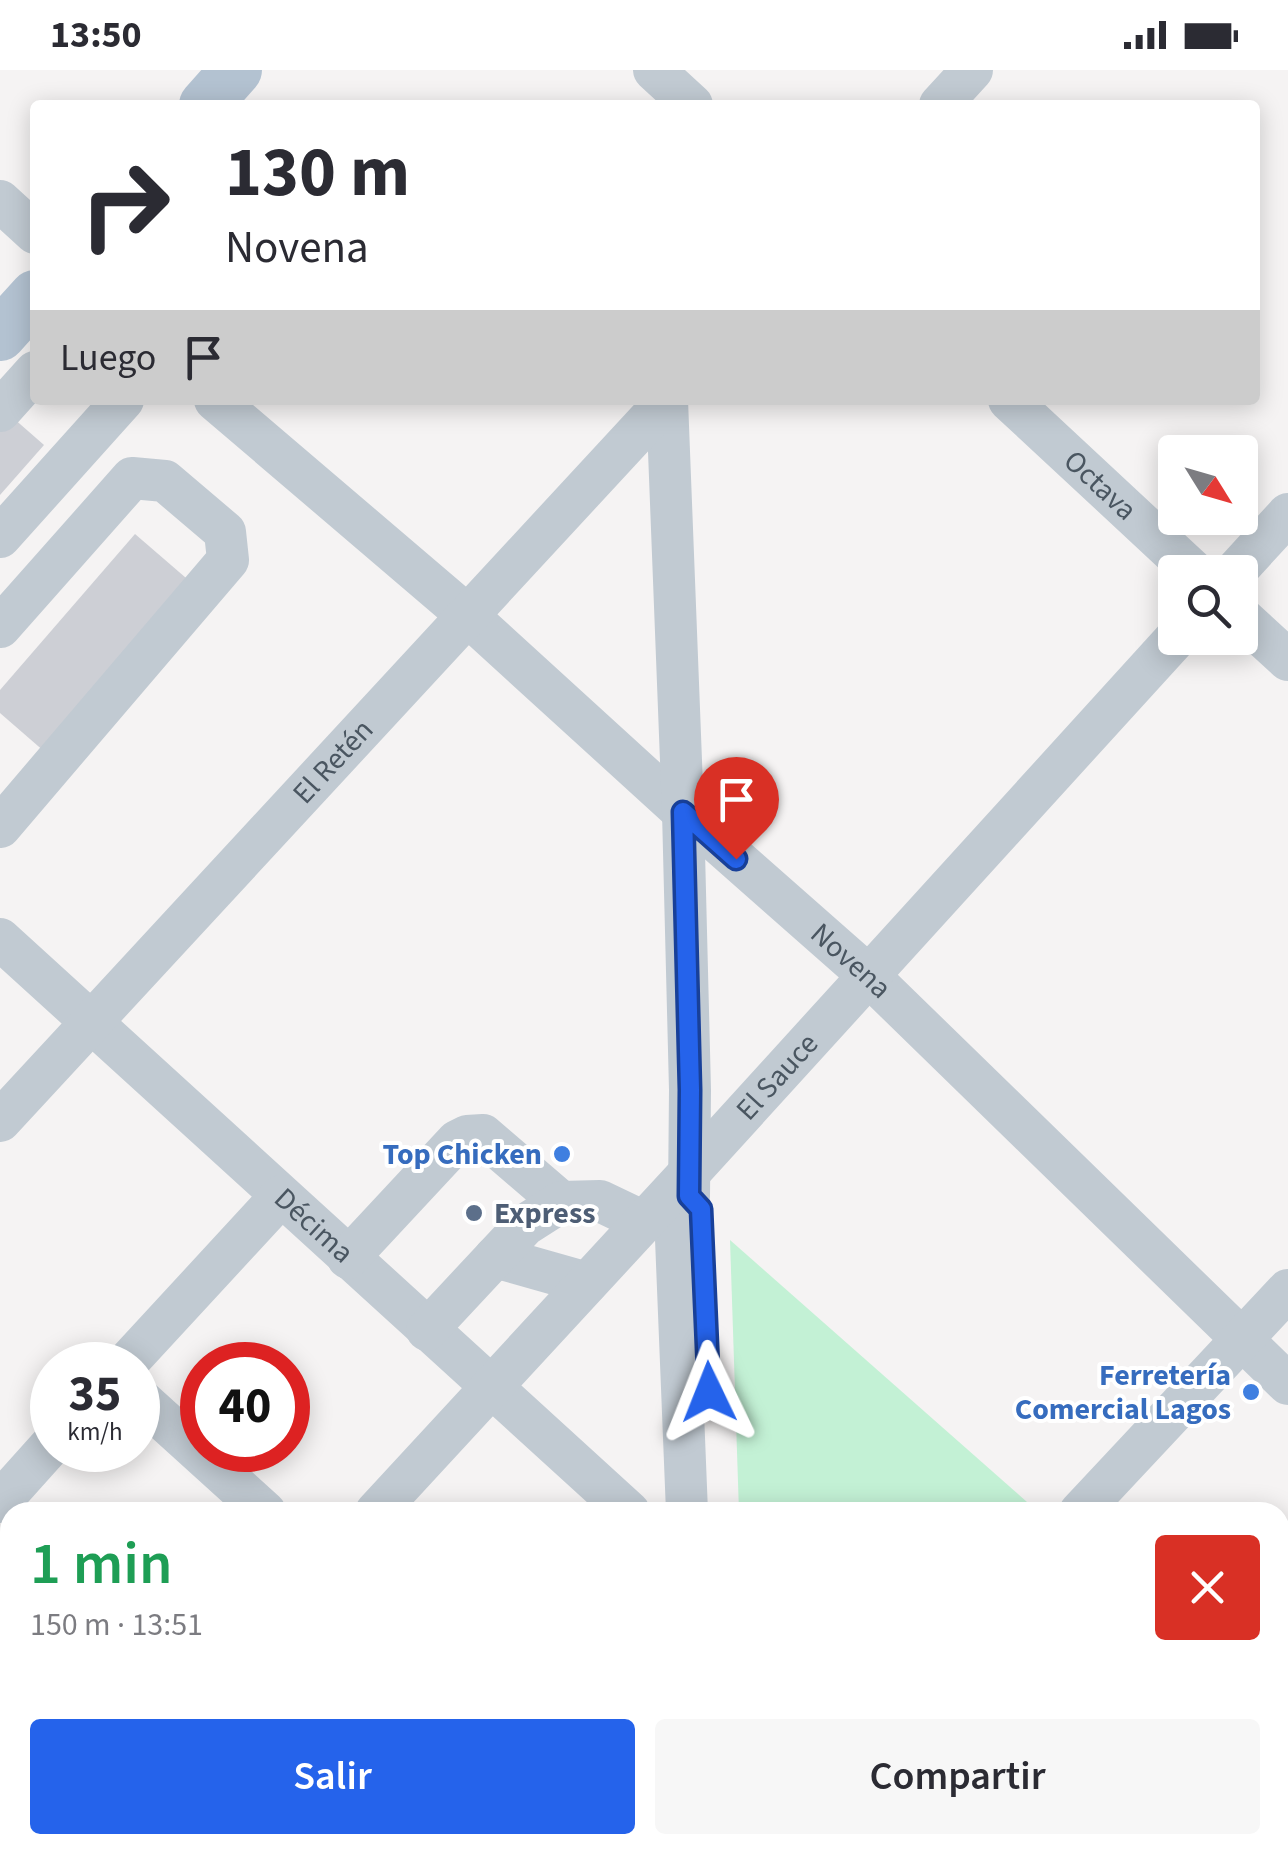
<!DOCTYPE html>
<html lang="es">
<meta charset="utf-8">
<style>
body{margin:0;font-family:"Source Sans 3",sans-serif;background:#f7f7f7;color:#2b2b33;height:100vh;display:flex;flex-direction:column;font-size:38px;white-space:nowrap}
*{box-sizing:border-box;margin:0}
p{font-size:32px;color:#7c7c81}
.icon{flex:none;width:55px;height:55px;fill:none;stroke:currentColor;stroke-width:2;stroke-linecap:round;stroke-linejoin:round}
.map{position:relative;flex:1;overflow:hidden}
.sheet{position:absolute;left:0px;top:1432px;width:1290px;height:352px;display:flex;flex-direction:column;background:#fff;border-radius:30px 30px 0 0;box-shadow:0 5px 25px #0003}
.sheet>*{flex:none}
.hud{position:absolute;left:30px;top:30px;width:1230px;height:305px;border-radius:10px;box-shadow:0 5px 25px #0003;background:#fff;color:#2b2b33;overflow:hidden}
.needle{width:65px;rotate:127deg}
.controls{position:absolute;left:1158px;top:365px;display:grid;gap:20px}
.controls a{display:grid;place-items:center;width:100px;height:100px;border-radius:10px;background:#fff;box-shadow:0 5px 25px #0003;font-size:50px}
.speed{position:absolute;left:30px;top:1272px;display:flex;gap:20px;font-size:50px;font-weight:700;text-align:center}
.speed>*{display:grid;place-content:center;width:130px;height:130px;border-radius:50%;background:#fff;box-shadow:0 5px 25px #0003;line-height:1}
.speed small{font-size:25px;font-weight:400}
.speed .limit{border:15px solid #d22;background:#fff;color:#111}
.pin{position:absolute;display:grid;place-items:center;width:85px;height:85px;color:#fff;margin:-102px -42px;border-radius:50% 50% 50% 0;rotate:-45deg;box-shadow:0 0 10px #0007}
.pin .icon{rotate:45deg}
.me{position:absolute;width:110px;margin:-55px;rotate:358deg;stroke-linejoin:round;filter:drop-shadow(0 0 8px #0008)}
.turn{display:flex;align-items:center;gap:35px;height:210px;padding:0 30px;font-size:45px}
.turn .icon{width:130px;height:130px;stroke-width:2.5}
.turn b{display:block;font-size:70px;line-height:85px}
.then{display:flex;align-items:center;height:95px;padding:0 30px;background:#0003;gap:20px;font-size:38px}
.round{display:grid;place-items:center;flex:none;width:105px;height:105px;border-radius:10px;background:#f7f7f7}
.head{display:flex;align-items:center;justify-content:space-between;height:170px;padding:0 30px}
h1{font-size:60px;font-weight:600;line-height:75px;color:#1e9e55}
.button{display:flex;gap:20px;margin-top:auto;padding:20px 30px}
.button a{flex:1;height:115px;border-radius:10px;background:#2563eb;color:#fff;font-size:40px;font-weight:600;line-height:115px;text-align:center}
.button a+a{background:#f7f7f7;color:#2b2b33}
.status{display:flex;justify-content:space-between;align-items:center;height:70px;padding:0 50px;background:#fff;direction:ltr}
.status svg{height:28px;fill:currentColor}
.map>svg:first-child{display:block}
</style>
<div class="status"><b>13:50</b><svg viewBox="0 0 49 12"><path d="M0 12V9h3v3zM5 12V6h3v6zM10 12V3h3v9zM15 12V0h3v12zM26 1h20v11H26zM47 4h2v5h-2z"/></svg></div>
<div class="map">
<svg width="1288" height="1784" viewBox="0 0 1288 1784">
<rect width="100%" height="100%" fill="#f5f3f3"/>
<polygon fill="#c3f1d5" points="730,1170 1036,1440 1033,1442 739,1442"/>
<g fill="#cdcfd5">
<polygon points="4,340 44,375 0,425 0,345"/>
<polygon points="135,464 215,533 68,702 0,643 0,620"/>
</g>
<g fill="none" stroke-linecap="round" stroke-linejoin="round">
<g stroke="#c1cad2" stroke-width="42">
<polyline points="654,0 692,35"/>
<polyline points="940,35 972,0"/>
<polyline points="0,131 35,163"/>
<path id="s1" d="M215,330L468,546L683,742L869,906L1288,1314"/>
<polyline points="667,330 683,742 690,1020 689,1126 675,1144 687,1442"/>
<path id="s2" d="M1009,330L1194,502"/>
<polyline points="0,341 35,302"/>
<polyline points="0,467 123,330"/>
<polyline points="1235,502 1288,444"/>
<polyline points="1240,546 1288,590"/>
<polyline points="0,557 132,408 165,411 225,462 228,490 0,757"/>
<path id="s3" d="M0,869L629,1442"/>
<path id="s4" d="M0,1051L667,330"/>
<polyline points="495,1187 587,1213"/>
<polyline points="348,1188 457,1071 467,1066 483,1065 561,1132"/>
<polyline points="427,1260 525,1155 561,1132 600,1131 644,1152"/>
<polyline points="125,1295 281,1126"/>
<polyline points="138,1327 265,1442"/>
<polyline points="0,1432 52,1374"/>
<path id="s5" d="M376,1442L690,1102L1176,568"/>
<polyline points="1080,1442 1288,1220"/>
<polyline points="0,1591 10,1601"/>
<polyline points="0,1721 10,1713"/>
<polyline points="200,1775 209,1784"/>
<polyline points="700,1775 700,1784"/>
<polyline points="989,1775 999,1784"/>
<polyline points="60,1784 69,1775"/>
<polyline points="763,1784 772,1775"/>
</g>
<g stroke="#b3c2d1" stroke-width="52">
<polyline points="205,35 236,0"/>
<polyline points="0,265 35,226"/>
</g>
</g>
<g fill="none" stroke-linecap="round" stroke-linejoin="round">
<defs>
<polyline id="route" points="709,1322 701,1139 689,1126 690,1020 683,742 736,789"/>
</defs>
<use href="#route" stroke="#184099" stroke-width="25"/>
<use href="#route" stroke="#2563eb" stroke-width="18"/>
</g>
<g fill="#3f7fe0" stroke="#fff" stroke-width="4">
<circle cx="562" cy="1084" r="10"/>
<circle cx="1251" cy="1322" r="10"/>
</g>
<circle fill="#5c6f8a" stroke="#fff" stroke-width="4" cx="474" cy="1143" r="10"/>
<g text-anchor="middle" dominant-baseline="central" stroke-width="8" stroke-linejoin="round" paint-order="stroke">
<g font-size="30" fill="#4a5661" stroke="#fff">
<text stroke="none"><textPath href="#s2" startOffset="125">Octava</textPath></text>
<text stroke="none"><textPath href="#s4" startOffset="490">El Retén</textPath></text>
<text stroke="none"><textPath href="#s1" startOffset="848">Novena</textPath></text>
<text stroke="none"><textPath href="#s5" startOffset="592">El Sauce</textPath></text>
<text stroke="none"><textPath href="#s3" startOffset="425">Décima</textPath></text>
</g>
<g font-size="30" font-weight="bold" fill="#366cbe" stroke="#fff" text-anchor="end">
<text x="542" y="1084">Top Chicken</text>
<text x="1231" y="1305">Ferretería<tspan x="1231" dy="34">Comercial Lagos</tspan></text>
</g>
<g font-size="30" font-weight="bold" fill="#4e5e75" stroke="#fff" text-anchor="start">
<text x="494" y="1143">Express</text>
</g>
</g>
</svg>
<div class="controls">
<a><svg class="needle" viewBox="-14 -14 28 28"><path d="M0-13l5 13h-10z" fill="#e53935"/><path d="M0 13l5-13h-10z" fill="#7c7c81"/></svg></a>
<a><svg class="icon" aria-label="search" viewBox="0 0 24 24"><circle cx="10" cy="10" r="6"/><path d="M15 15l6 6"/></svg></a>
</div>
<div class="speed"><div>35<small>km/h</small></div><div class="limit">40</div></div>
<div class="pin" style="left:736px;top:789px;background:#d93025"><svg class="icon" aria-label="arrive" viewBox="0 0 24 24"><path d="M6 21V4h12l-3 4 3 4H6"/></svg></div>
<svg class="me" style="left:709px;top:1322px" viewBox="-20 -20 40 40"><path d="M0-17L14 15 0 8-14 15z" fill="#2563eb" stroke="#fff" stroke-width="4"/></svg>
<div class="hud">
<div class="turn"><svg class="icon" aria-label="right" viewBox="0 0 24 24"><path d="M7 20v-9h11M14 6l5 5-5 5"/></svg><div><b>130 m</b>Novena</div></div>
<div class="then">Luego<svg class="icon" aria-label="arrive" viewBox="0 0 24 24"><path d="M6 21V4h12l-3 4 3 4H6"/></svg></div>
</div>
<section class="sheet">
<div class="head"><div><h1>1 min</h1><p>150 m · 13:51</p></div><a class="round" style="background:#d93025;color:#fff"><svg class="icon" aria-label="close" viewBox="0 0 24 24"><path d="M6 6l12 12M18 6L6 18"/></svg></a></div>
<div class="button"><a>Salir</a><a>Compartir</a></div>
</section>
</div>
